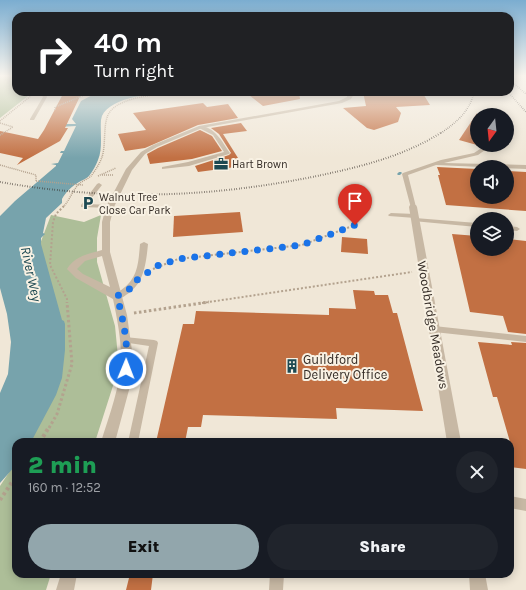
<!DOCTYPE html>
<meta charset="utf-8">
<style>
body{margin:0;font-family:Karla,sans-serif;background:#20242c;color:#f1f3f6;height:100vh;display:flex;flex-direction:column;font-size:15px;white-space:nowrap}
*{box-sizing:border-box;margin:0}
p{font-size:13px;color:#9ea1a6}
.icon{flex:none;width:22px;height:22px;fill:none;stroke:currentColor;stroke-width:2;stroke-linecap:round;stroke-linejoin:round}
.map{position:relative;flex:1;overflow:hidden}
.side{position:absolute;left:12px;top:438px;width:502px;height:140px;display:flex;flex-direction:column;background:#171b24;border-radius:12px;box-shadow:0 2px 10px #0003}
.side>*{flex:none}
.hud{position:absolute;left:12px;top:12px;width:502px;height:84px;border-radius:12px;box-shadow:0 2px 10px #0003;background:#202124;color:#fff;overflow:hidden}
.needle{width:26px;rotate:195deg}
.controls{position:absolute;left:470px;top:108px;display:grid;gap:8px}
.controls a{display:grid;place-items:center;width:44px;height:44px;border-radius:50%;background:#171b24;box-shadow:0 2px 10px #0003;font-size:20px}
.pin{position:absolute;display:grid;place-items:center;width:34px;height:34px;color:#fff;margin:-41px -17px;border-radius:50% 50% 50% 0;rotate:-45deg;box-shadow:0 0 4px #0007}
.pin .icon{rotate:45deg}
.me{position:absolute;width:44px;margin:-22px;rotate:1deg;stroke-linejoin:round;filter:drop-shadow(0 0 3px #0008)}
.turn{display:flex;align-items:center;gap:14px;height:84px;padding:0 16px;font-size:18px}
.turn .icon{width:52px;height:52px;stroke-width:2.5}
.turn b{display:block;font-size:28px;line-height:34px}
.round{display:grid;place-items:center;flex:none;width:42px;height:42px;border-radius:21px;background:#20242c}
.summary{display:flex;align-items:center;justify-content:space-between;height:68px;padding:0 16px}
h1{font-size:24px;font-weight:800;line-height:30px;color:#1e9e55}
.cta{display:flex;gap:8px;margin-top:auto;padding:8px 16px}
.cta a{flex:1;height:46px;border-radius:24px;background:#92a6ac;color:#111;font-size:16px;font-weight:800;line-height:46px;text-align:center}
.cta a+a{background:#20242c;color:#f1f3f6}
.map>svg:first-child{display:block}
</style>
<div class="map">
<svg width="526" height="590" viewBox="0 0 526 590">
<rect width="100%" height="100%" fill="#f0e7d7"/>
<g fill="#adbe98">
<polygon points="0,76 16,76 16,92 33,92 0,118"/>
<polygon points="51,215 84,222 101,215 97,238 97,262 115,326 119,367 95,442 29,442 40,244"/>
<polygon points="16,462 16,574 51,574 46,590 0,590 0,486"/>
</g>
<path fill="#77a3ac" d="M98,92H167C150,94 104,98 101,120C100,133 103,148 98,160C96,165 93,171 89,176C86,179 82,180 79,182C72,186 65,193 62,199V203L46,218L43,233L45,234L41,238V244L62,320L64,321L65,324V350L62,378L56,395L31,442H16V465L0,483V393L8,374L11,342L7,314L0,288V216L15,201L56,166V165L51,164L58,163L63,153H60L61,151H64L76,126L58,127L60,124H76L72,119L81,101Z"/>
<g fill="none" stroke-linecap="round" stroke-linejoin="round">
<polygon fill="#77a3ac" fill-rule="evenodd" points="399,172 401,172 402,173 400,175 398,175 397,174"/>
</g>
<g fill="#c27043">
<polygon points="64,92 82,92 65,128 68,128 60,141 17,165 23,158 0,153 0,131 38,139 44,130"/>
<polygon points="245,92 299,92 300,99 263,106"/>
<polygon points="363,92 422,92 430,105 396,107 401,113 398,122 374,130 367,128 343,108 366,106"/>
<polygon points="203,103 207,107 228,104 238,118 198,125 145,148 125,151 118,134 146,130 133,113"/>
<polygon points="477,113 477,145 459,140"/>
<polygon points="241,123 247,131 223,134 243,166 198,172 195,166 229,155 231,153 219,134 211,128"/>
<polygon points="200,130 212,136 222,151 192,159 150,164 147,154 158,148"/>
<polygon points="437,167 477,169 477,197 507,197 507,171 526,172 526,211 446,205 438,175 440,175"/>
<polygon points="240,212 243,232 173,237 174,216"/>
<polygon points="452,234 477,236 477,249 507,249 507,239 526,241 526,334 508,332 503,316 470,312"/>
<polygon points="342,237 367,239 368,254 341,252"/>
<polygon points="353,290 374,291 375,295 388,295 393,313 397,313 423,411 336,408 337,419 203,415 201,427 188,427 185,442 156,442 183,324 194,324 196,311 329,315 329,308 356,309"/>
<polygon points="478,342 512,345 511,342 526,343 526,469 510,467 510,442 497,397 493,397"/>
<polygon points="130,574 153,574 151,590 126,590"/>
</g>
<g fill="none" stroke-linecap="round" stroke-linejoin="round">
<g stroke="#b3a28e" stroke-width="1.5" stroke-dasharray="1 1" stroke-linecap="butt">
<polyline points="320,92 328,93"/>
<polyline points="55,110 55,107 92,92"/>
<polyline points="0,121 32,95"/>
<polyline points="0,123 13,127 0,135"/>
<polyline points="0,165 36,175 36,181"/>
<polyline points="102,175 113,175"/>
<polyline points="98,176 116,168"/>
<path d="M63,207C70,200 72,191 79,184C82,181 88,179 91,176C95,171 100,163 102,157C106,145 103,126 108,115C118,93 177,93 197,92"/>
</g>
<g stroke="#b3a28e" stroke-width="2" stroke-dasharray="2 2" stroke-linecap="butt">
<polyline points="64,206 56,214 53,222 50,265 67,299 67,303"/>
<polyline points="153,269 178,259 302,245 355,225"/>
<polyline points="202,303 412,272"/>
</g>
<g stroke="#b3a28e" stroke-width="3" stroke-dasharray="2.5 2.5" stroke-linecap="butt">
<polyline points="134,313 209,302"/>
<polyline points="49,428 57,414 72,364 67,302"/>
</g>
<g stroke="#b3a28e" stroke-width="4" stroke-dasharray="3 3" stroke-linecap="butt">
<polyline points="40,442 49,427"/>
<polyline points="0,500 16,476"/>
</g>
<g fill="#c7b8a4" fill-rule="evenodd">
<polygon points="39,92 44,92 46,94 47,97 34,120 30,120 30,119 43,97"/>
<path d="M199,126C215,126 222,142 230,153L229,154L189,166L162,169V167L188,162L224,152L213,135L199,128Z"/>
<polygon points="486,145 492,145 478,155 444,163 526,165 526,169 436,165 408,175 416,207 413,209 411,208 402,174 403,173 441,160 474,153"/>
<polygon points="99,183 102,185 87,204 110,205 113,207 112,208 81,207 81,205 97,184"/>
<polygon points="391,213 415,214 418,216 415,218 389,216 388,215"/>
<polygon points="415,218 477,223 477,227 413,221 412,220"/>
<polygon points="507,226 517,227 520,229 517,231 507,230"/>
<path d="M144,242L148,244C146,264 144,284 126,295C122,298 119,300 114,299L113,297L114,295C137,281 138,269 140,244Z"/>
<polygon points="434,326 526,336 526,342 434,332 431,331 430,329 431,327"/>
<polygon points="125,337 154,340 157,341 158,343 138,442 128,442 149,346 122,342 121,340 122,338"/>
<polygon points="510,496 526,499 526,511 510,508"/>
<polygon points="270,574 284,574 283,590 269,590"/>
</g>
<g fill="#c7b8a4" fill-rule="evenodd">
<polygon points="410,205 416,205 417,207 461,442 447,442 409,207"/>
<polygon points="469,574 485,574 488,590 470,590"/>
</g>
<g fill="#c7b8a4" fill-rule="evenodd">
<path d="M347,92H353L354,94L351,99L342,103L202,128L157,147L145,154L132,170L114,207L110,222V252L127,315L133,358L129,390L115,442H101C109,415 121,386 121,357C121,338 117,318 113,299L76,278L67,269C75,256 88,254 102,250V222L106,207L126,169L141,152L153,145L199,126L339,101L347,97ZM102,256L110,287L83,274L77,269L85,261Z"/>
<polygon points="61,574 77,574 74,590 56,590"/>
</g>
<g stroke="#332b25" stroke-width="1.5" stroke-dasharray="0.5 1.5" stroke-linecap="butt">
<polyline points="510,80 526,94"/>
<polyline points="508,92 526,112"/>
<path d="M441,133C457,122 470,111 474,92"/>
</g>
<path stroke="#332b25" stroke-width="2" stroke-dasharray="0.5 2" stroke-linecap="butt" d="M0,182C108,201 209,198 317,176C360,167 405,156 442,132"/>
<polyline stroke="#b3a28e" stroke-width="1.5" stroke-dasharray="1 1" stroke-linecap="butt" points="36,181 83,185"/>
</g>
<linearGradient id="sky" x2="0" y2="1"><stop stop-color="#7badd0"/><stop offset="0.48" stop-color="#f8f4ed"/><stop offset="1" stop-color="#f8f4ed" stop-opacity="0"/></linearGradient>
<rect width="526" height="158" fill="url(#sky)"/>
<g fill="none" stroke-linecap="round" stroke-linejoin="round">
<path stroke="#1a73e8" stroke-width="7" stroke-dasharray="0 12.6" d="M126,369C129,346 123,319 117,296L133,287L137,280L157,266L178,259L302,245L355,225"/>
</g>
<defs>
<symbol id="office-bare" viewBox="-9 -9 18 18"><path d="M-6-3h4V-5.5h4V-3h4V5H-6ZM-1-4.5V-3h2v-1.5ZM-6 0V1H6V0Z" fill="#1d4952" stroke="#f8f1e3" stroke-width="2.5" paint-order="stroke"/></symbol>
<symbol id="parking-bare" viewBox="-9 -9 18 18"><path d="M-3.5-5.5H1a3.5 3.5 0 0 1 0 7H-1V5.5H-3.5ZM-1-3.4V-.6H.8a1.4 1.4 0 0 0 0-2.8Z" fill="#1d4952" stroke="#f8f1e3" stroke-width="2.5" paint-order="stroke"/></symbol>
<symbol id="building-bare" viewBox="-9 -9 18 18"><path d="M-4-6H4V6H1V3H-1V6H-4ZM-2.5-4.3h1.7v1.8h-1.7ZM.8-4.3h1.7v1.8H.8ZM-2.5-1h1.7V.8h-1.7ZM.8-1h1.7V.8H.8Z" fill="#1d4952" stroke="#f8f1e3" stroke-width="2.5" paint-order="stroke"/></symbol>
</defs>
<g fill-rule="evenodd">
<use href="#office-bare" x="211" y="154" width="20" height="20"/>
<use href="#parking-bare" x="78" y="193" width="20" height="20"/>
<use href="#building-bare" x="282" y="356" width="20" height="20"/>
</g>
<g text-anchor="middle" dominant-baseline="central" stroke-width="4" stroke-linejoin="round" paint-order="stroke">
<g font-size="11" fill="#332b25" stroke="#f8f1e3" text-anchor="start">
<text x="232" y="164">Hart Brown</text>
<text x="99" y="197">Walnut Tree<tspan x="99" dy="13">Close Car Park</tspan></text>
</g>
<g font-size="13" fill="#332b25" stroke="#f8f1e3">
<text transform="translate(433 325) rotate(80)">Woodbridge Meadows</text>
</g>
<g font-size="13" fill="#332b25" stroke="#f8f1e3" text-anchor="start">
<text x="303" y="359">Guildford<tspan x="303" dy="15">Delivery Office</tspan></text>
</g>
<g font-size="14" font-style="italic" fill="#1d4952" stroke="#f8f1e3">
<text transform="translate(31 274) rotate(78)">River Wey</text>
</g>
</g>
</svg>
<div class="controls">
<a><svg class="needle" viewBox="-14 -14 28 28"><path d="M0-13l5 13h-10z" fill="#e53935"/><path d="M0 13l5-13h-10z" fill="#9ea1a6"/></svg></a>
<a><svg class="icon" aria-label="sound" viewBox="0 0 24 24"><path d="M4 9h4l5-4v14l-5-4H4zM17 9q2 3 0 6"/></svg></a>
<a><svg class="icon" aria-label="layers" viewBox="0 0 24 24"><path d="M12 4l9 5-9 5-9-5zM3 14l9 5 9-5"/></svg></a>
</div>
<div class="pin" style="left:355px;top:225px;background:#d93025"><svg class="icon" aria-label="arrive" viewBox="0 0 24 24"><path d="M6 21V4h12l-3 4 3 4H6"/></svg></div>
<svg class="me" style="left:126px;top:369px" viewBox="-20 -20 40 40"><circle r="17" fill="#1a73e8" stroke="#fff" stroke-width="3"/><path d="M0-11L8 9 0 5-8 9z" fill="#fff"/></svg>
<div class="hud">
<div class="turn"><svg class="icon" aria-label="right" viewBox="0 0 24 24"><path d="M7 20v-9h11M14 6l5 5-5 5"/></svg><div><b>40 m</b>Turn right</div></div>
</div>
<section class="side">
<div class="summary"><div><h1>2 min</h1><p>160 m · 12:52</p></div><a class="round"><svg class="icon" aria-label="close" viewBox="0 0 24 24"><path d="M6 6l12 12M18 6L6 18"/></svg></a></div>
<div class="cta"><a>Exit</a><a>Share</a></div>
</section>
</div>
